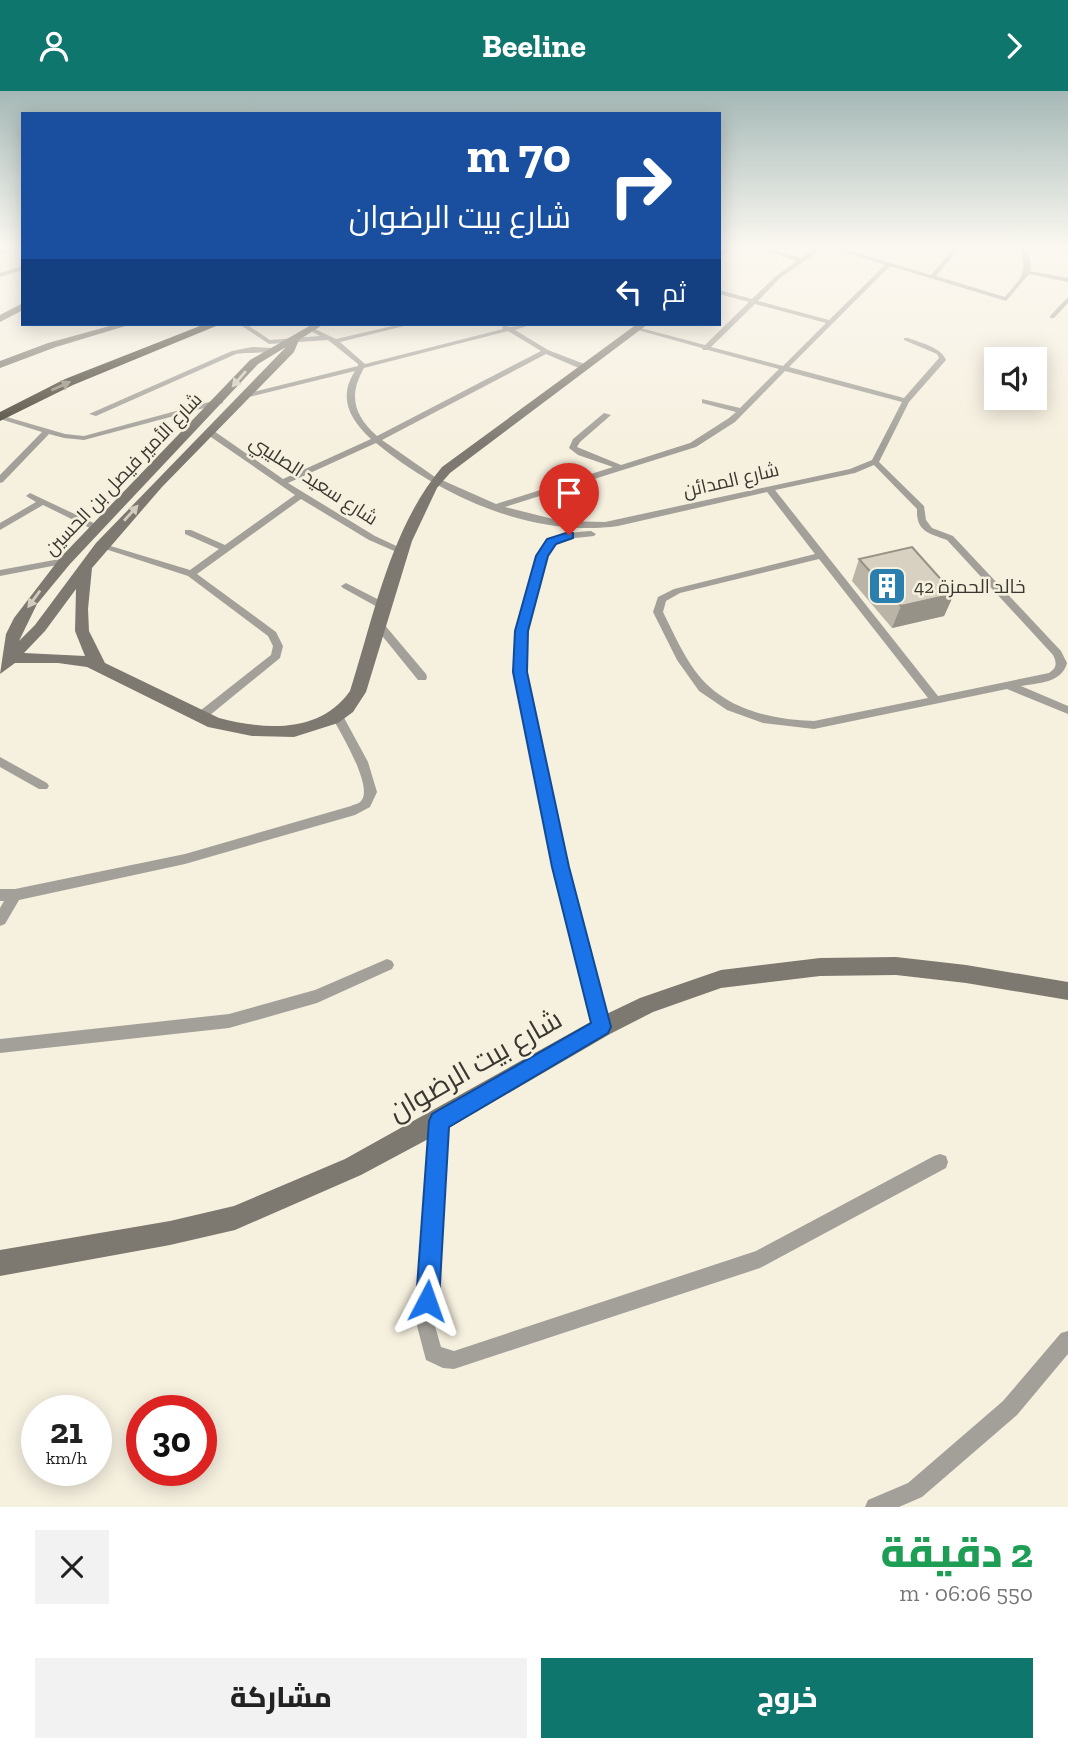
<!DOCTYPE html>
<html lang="ar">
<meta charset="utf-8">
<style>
body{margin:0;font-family:"Zilla Slab",Cairo,serif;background:#f2f2f2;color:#222;direction:rtl;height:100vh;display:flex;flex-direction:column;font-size:26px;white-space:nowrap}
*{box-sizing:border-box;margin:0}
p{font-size:23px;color:#767676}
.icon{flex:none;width:38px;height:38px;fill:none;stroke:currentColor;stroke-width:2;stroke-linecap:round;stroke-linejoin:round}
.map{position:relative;height:1416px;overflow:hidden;direction:ltr}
.sheet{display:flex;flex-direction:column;background:#fff;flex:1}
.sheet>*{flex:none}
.top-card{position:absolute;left:21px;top:21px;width:700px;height:214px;border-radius:0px;box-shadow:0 4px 18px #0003;direction:rtl;background:#1a4fa0;color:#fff;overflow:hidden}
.buttons{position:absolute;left:984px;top:256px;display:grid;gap:14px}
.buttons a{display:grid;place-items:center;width:63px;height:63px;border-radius:0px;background:#fff;box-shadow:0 4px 18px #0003;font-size:35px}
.speed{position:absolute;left:21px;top:1304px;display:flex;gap:14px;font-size:35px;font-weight:700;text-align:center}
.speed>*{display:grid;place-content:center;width:91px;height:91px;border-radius:50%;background:#fff;box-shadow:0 4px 18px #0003;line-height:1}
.speed small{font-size:18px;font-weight:400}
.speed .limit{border:10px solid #d22;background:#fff;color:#111}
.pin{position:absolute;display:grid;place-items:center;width:60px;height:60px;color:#fff;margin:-72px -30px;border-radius:50% 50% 50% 0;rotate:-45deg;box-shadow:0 0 7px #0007}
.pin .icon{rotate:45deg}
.me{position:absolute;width:77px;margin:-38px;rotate:4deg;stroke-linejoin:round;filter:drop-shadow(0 0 5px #0008)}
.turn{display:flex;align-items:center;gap:24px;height:147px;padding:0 35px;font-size:32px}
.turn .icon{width:91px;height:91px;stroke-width:2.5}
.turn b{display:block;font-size:49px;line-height:60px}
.then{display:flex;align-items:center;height:66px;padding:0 35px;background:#0003;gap:14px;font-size:26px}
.round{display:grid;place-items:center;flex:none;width:74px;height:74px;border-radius:0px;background:#f2f2f2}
.summary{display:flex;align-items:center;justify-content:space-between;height:119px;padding:0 35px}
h1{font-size:42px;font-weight:800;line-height:52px;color:#1e9e55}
.primary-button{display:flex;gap:14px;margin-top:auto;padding:14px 35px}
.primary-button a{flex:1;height:80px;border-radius:0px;background:#0f766e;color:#fff;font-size:28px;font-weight:800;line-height:80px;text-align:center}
.primary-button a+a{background:#f2f2f2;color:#222}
header{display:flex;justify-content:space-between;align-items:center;height:91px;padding:0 35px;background:#0f766e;color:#fff;font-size:32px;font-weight:800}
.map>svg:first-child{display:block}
</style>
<header><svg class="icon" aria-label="forward" viewBox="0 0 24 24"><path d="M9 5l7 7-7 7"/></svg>Beeline<svg class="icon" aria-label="person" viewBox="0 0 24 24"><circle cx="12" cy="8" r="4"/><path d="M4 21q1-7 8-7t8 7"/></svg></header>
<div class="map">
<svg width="1068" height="1416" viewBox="0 0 1068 1416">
<rect width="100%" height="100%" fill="#f6f0df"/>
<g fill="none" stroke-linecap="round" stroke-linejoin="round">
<g fill="#a3a099" fill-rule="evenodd">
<polygon points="11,156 19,156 0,163 0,159"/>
<path d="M755,156H763L801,167L818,156H825L780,187L758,210L829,229L885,174L829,156H837L931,184L954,156H960L936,185L1005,206C1021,187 1029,181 1019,156H1025L1031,172L1030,180L1068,187V191L1029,183L1006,210L890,175L789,276L904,307L939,267L937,263L904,249V247H908C921,252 941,256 946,269L909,311L879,371L924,415L926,429L932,437L953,445L1061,560L1067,572C1062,592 1038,592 1021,595L1068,615V623L1007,598L814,638L763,632L727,619L699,600L677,569L653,521L658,506L674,498L815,463L767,401L618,435C532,447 440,405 376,352L288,392L375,445L407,460L402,463L399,462L369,449L301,408L197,483L276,541L283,555L280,567L204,629H196L194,626L196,623L271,564L273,555L268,545L188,485L96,455L98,453H104L190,479L219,458L185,443V439H191L225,454L295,404L208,344V340H214L283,388L371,348C349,328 338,306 355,280L241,308V304L358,275V273L328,249L269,253L239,233H246L270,249L320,245L309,239V237L311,236L336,248L401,233H412L340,251L365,273L503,238L502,236L505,234L510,236L532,233L515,239L548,259L587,274V278H581L546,263L382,349L435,386L496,413L613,376L578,364L569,357L573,348L604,322L611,324L580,351L577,356L621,374L690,352L729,327L736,321L702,312V308L740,317L779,278L708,259H703L702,257L634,238L637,236L705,254L749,211L719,203V199L752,208L776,185L797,170ZM755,213L826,232L783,275L711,256ZM508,240L541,260L377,345C354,324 348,305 364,277ZM785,280L902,311L872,369L850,378L605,431L561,430L505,416L696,356L735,331ZM874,374L917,418C916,440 928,442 947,449L1053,564C1057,572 1057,577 1049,582L938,605L775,399L855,382ZM819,468L928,607L814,630C766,628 719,617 691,574C680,557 672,539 663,521L666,510L680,502Z"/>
<polygon points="23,175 23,179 0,186 0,182"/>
<polygon points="1068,206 1068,212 1054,227 1050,227 1050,225"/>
<path d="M252,256L272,257L276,259C267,263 247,261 236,263L96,325L89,323L232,260Z"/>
<polygon points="220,308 223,308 223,312 84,349 64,347 49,343 3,391 0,392 0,384 42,341 0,328 0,324 65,343 84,345"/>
<polygon points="30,402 100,435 102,437 97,440 94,439 43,414 0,439 0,432 36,411 26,405"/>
<path d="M591,440L596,443L594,445L566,448L554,455L547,465L527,540L525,581L567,776L609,936L607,941L602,943L597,941L595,936L553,776L515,581L517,540L537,465C551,444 568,441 591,440Z"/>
<polygon points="65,467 68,468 68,472 0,485 0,479"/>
<polygon points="346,492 389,514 390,516 389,518 381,518 343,497 341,495"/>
<polygon points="379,531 383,532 426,583 427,586 426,589 418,589 375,536 374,534"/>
<path d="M338,622L342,623L368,671L377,701L370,716L355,724L185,773L19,809L5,833L0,835V817L4,810H0V798H15L185,763L351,715C355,713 359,713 361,710C374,696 340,641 332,626Z"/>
<polygon points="0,666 47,692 49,695 47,698 39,698 0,676"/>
<polygon points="387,868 392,870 394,874 392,878 317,912 229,937 0,962 0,948 229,923 315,899"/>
<polygon points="439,1022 445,1024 447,1030 435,1235 441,1256 454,1260 756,1160 934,1065 940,1063 946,1065 948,1071 946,1077 760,1177 454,1278 443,1277 426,1269 417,1235 431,1030 433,1024"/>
<polygon points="1068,1240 1068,1263 1017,1324 922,1406 899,1416 865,1416 868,1409 908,1392 1003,1310 1061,1242"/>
</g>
<g fill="#7d7970" fill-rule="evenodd">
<polygon points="724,156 733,156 719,166 719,160"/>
<polygon points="23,212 23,219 0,231 0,224"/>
<polygon points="117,233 132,233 56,256 0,277 0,270 48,252"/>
<path d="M313,233H324L299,249L294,261L162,396L92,477L88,518L89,540L105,572L219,627C264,639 320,643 350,600C374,525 390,438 442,376L637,233H648L450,382L437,397L412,450L366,601L353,621L338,632L294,646L252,645L208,636L87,576L58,572H15L0,583L6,543L14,527L60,467L250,269ZM286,256L96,452L35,534L19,550L37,513L70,473L258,273ZM76,498L75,540L85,565L24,562L45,540Z"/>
<polygon points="896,866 966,874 1068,891 1068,909 966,892 896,884 820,885 721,897 653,921 610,943 447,1038 361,1084 235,1139 170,1154 0,1185 0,1159 170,1130 234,1115 345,1068 594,929 640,907 721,879 820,867"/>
</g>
<polygon fill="#4d473a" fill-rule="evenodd" points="205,233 221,233 73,294 0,330 0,321 65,288"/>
</g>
<polygon fill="#bab4a6" points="859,468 954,503 944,525 892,537 852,490"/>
<polygon fill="#979287" points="954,503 944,525 892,537 901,515"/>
<polygon fill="#d8d1c1" stroke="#979287" stroke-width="2" points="912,456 954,503 901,515 859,468"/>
<defs><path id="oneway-solid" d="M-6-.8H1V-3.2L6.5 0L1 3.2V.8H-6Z" transform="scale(1.75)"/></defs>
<g fill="#d2ccbe">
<use href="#oneway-solid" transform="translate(239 288) rotate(131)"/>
<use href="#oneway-solid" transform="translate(131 422) rotate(-48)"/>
<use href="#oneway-solid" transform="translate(34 508) rotate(126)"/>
</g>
<use fill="#918b7c" href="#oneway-solid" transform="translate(61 295) rotate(-24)"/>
<linearGradient id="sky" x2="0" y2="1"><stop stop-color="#a5b8b6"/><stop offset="0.44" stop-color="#fbf8f1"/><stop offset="1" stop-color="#fbf8f1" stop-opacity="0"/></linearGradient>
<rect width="1068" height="354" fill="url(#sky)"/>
<polygon fill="#1a73e8" stroke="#114b97" stroke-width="2" points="569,441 573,442 573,447 556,453 548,465 528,540 527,581 569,776 611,936 608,942 449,1036 439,1210 436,1218 427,1222 419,1218 416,1210 429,1030 432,1023 591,932 552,776 513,581 515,540 536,465 547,448"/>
<defs>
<symbol id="building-square" viewBox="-11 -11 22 22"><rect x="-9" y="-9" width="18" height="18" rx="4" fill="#2a7fae" stroke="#f6f0df"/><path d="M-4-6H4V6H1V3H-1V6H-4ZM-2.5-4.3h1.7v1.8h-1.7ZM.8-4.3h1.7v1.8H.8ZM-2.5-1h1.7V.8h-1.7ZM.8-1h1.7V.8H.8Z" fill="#fff"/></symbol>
</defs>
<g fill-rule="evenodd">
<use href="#building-square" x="865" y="473" width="44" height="44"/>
</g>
<g text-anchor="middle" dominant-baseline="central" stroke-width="5" stroke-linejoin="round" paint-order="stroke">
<g font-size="19" fill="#393730" stroke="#f6f0df">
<text transform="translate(123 383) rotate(-46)">شارع الأمير فيصل بن الحسين</text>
<text transform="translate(314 389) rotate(33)">شارع سعيد الصليبي</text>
<text transform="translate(731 389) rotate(-13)">شارع المدائن</text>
</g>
<g font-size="19" fill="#393730" stroke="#f6f0df" text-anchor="start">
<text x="914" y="495">خالد الحمزة 42</text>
</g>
<g font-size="28" fill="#393730" stroke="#f6f0df">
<text transform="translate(475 974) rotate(-30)">شارع بيت الرضوان</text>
</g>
</g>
</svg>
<div class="buttons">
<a><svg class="icon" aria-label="sound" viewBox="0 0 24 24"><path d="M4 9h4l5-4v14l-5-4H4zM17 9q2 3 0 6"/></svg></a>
</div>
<div class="speed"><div>21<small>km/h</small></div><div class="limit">30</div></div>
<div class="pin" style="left:569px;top:444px;background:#d93025"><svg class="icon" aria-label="arrive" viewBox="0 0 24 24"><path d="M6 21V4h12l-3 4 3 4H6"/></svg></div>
<svg class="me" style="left:427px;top:1210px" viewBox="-20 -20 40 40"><path d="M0-17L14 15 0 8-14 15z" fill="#1a73e8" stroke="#fff" stroke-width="4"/></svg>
<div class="top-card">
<div class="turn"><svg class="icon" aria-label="right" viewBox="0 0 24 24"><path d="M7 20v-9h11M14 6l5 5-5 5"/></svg><div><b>70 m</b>شارع بيت الرضوان</div></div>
<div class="then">ثم<svg class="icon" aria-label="left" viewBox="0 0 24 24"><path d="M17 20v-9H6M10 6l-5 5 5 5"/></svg></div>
</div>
</div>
<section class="sheet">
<div class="summary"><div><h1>2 دقيقة</h1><p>550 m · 06:06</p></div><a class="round"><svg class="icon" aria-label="close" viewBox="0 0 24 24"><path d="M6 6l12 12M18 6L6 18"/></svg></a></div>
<div class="primary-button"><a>خروج</a><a>مشاركة</a></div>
</section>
